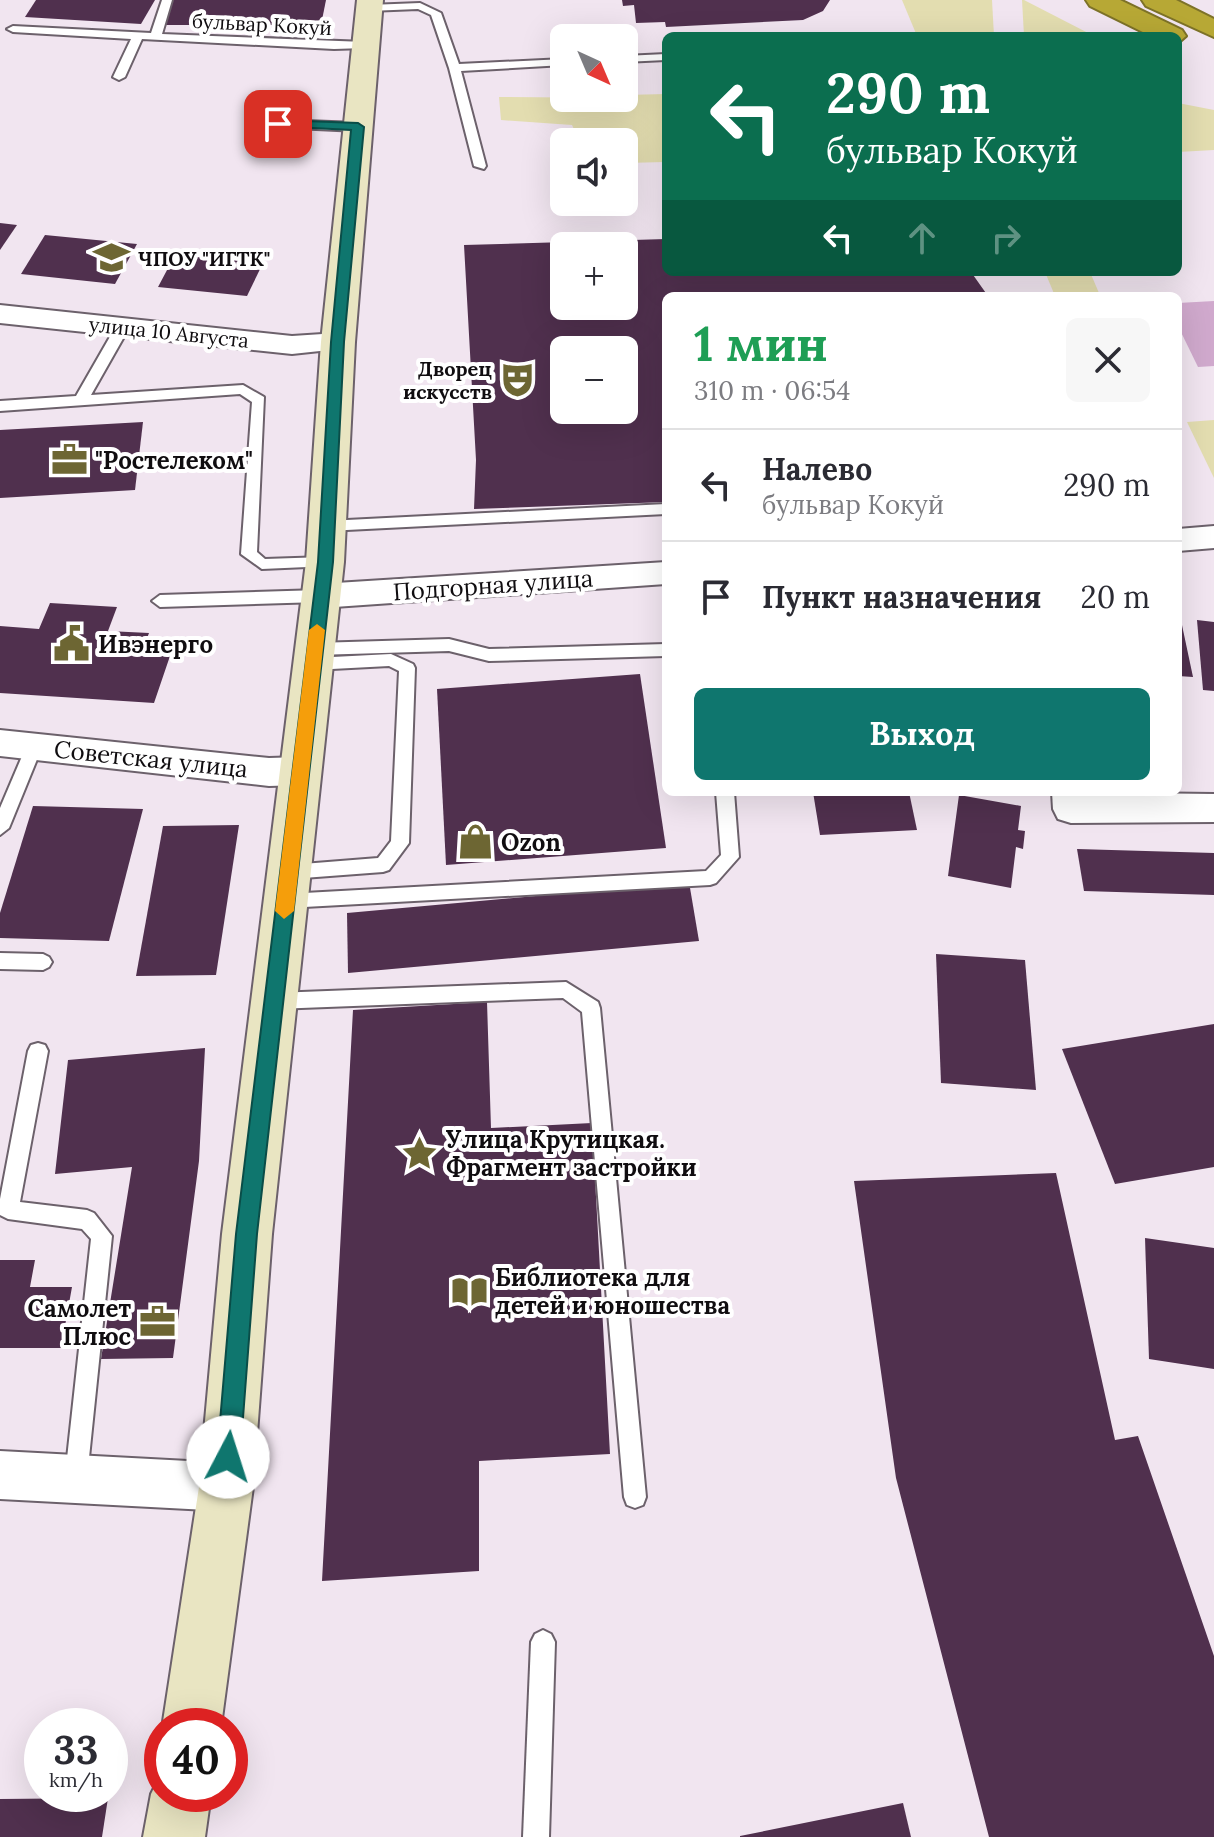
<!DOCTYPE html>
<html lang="ru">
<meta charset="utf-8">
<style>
body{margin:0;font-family:Lora,serif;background:#f7f7f7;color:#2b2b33;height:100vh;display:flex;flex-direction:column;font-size:30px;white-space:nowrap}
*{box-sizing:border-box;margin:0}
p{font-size:26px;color:#7c7c81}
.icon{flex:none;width:44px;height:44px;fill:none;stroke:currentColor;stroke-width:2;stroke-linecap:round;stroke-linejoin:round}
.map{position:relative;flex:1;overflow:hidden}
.panel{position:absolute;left:662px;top:292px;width:520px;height:504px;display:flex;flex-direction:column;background:#fff;border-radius:12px;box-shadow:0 8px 32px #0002}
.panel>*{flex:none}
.hud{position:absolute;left:662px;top:32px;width:520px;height:244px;border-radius:12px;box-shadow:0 8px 32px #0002;background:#0b6e4f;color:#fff;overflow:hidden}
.needle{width:52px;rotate:136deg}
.fabs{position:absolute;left:550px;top:24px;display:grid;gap:16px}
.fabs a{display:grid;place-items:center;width:88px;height:88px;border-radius:12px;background:#fff;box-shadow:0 8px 32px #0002;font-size:40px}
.speed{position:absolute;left:24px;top:1708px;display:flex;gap:16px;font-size:40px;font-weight:700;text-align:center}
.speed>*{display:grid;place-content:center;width:104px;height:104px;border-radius:50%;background:#fff;box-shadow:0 8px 32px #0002;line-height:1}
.speed small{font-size:20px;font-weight:400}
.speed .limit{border:12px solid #d22;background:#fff;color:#111}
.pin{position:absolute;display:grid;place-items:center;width:68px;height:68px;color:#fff;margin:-34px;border-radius:16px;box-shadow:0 4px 12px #0006}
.me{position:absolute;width:88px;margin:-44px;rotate:5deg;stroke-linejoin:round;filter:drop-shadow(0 0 6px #0008)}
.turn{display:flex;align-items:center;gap:28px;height:168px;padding:0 32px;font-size:36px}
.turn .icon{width:104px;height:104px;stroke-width:2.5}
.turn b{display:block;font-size:56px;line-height:68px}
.lanes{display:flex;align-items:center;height:76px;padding:0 32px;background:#0003;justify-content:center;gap:40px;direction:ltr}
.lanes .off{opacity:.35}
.round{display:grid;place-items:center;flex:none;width:84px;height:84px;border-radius:12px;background:#f7f7f7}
.headline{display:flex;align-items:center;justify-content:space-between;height:136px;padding:0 32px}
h1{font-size:48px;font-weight:800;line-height:60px;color:#1e9e55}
.cta{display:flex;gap:16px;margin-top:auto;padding:16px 32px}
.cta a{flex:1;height:92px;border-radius:12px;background:#0f766e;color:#fff;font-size:32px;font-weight:800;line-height:92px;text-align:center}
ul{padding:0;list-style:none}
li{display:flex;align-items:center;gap:24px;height:112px;padding:0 32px;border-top:2px solid #e1e1e2}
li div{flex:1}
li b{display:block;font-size:30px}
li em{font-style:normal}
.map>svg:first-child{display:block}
</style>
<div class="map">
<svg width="1214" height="1837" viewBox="0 0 1214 1837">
<rect width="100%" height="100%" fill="#f1e5f0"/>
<g fill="#e3ddb0">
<polygon points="902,0 992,0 994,36 917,36"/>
<polygon points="1022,0 1024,0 1094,36 1024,36"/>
<polygon points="666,94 666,162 624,163 624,142 580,142 572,125 501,120 499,97 624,98 624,95"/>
<polygon points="1178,103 1214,110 1214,150 1178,152"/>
<polygon points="1045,272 1090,272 1099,293 1055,296"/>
<polygon points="1214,420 1214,478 1187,422"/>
</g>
<polygon fill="#d0a9cd" points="1214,301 1214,366 1198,367 1178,326 1178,303"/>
<g fill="#50304e" fill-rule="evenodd">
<polygon points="36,0 155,0 141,24 25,17"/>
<polygon points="172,0 326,0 321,25 164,25"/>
<polygon points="622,0 830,0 823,11 803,20 666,27 665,22 636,23 634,5 623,6"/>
<polygon points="0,223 17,225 0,250"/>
<polygon points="45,235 137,244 115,284 21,274"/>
<path d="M666,239V272H971L988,296H666V502L474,509L476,460L464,245ZM564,246H624V306H564ZM564,350H624V410H564Z"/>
<polygon points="175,255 263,263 247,296 158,287"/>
<polygon points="143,422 135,490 0,498 0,430"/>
<polygon points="50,603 117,607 108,631 149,633 141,654 170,656 154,703 0,693 0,626 39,629"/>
<polygon points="1178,611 1179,611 1193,677 1178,676"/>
<polygon points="1197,620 1214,622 1214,691 1203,690"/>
<polygon points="640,674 666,848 446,865 437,689"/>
<polygon points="813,792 909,792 917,830 820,835"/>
<polygon points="959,795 1021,806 1018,830 1025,831 1023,849 1016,847 1011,888 948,876"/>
<polygon points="33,806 143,809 109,941 0,938 0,913"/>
<polygon points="239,825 216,975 136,976 163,826"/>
<polygon points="1077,849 1214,853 1214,895 1084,891"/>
<polygon points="689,882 699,941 348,973 347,913"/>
<polygon points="936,954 1025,960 1036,1090 941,1083"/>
<polygon points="487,1002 491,1128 592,1123 610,1454 479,1461 479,1571 322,1581 353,1010"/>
<polygon points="1214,1024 1214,1167 1115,1184 1062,1049"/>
<polygon points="205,1048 199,1161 173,1358 101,1359 132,1167 55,1174 68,1060"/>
<polygon points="1056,1173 1115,1440 1138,1436 1214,1656 1214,1837 989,1837 896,1478 854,1181"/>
<polygon points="1145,1238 1214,1248 1214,1369 1149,1359"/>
<polygon points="0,1260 35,1260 30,1287 72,1287 61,1348 0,1348"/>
<polygon points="108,1798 102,1837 0,1837 0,1799"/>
<polygon points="903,1803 911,1837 740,1837 740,1836"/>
</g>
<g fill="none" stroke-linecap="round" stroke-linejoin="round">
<defs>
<g id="lane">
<polygon points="162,0 172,0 162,34 365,42 371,45 365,48 334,49 142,39 125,77 119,80 113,77 131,39 13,32 7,29 13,26 151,33"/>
<polygon points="420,3 441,13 459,64 564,59 564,65 461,71 486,166 484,169 474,166 449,68 431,15 418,9 369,11 364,8 369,5"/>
<polygon points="666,54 666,60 624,62 624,56"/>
<polygon points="278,120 358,123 364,127 358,131 274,127 272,124"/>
<polygon points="122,324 129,328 91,395 243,385 264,397 257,552 265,559 325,557 330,558 330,566 262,569 241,554 252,402 240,394 0,411 0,401 76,396 115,328"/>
<polygon points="666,504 666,514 327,531 320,526 327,521"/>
<polygon points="320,590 328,596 320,602 160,607 152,601 160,595"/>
<polygon points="449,639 489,649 666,644 666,656 489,661 449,651 315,655 307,649 315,643"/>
<polygon points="391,654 413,664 415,668 409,843 389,870 383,872 290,879 284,877 281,872 284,867 290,865 378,858 391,841 399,671 389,666 313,670 305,664 313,658"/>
<polygon points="34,741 42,747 9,828 0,835 0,808 26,747"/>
<polygon points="716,792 734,792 739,857 716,883 710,885 286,908 280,906 277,901 280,896 286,894 706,871 721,855"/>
<polygon points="0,953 43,954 49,957 52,962 49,967 43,970 0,969"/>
<polygon points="566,982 598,1002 600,1008 646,1497 643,1505 635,1508 627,1505 624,1497 582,1012 563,998 275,1009 268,1007 266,1001 268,995 275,993"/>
<polygon points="38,1043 45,1045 48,1051 20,1202 87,1210 94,1213 112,1236 87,1477 84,1485 76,1488 68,1485 65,1477 91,1239 82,1229 8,1219 0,1215 0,1199 28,1051 31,1045"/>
<polygon points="543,1630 551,1634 555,1642 549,1837 523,1837 531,1642 535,1634"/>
</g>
<g id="street">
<polygon points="0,305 292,336 338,333 348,336 352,342 348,348 292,354 0,323"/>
<polygon points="1214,526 1214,548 1178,551 1178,529"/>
<polygon points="666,562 666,584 320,608 308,604 304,596 308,588 320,584"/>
<polygon points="0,730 269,758 301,757 314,761 319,771 314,781 301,785 269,786 0,756"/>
<polygon points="1052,792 1214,794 1214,822 1071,823 1058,819 1053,809"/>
<polygon points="0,1451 226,1463 243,1470 250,1487 243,1504 226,1511 0,1499"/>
</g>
<g id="secondary">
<polygon points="357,0 383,0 355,342 344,562 272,1234 253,1487 221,1726 162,1728 199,1487 222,1234 306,562 321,342"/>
<polygon points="162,1772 162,1794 211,1794 205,1837 143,1837 151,1794"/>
</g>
<g id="highway">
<polygon points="1086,0 1120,0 1182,30 1186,36 1178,43 1178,36 1151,36 1090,6"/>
<polygon points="1142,0 1176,0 1214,19 1214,37 1146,6"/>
</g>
</defs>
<use href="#lane" stroke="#6c616b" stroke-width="4"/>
<use href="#street" stroke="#6c616b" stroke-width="4"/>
<use href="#secondary" stroke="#6c616b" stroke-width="4"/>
<use href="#highway" stroke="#7d7228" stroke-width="4"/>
<use href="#lane" fill="#fff" fill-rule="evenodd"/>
<use href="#street" fill="#fff" fill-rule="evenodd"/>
<use href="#secondary" fill="#e9e5c2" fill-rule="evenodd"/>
<use href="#highway" fill="#b7a835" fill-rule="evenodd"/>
</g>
<polygon fill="#0f766e" stroke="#0a4d48" stroke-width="2" points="278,120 358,123 364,127 344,342 333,562 257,1234 240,1457 236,1465 228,1468 220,1465 217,1457 236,1234 318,562 331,342 351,130 274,126 272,124"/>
<polygon fill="#f59e0b" points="317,624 325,630 294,911 284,919 275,911 309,630"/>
<defs>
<symbol id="university-bare" viewBox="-9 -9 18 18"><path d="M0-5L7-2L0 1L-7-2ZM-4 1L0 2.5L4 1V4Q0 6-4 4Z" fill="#6d6633" stroke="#fff" stroke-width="2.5" paint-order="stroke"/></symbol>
<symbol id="theatre-bare" viewBox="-9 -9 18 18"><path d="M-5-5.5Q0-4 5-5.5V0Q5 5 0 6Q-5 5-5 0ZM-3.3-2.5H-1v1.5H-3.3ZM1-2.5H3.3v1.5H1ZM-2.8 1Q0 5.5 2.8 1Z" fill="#6d6633" stroke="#fff" stroke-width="2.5" paint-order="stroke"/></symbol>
<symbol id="office-bare" viewBox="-9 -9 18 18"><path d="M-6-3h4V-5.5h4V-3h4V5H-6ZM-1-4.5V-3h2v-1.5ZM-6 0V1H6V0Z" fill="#6d6633" stroke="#fff" stroke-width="2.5" paint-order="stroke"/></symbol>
<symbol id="civic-bare" viewBox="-9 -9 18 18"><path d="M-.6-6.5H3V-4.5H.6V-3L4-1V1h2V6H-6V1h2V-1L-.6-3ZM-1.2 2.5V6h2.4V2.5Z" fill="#6d6633" stroke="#fff" stroke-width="2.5" paint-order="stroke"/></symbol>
<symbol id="shop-bare" viewBox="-9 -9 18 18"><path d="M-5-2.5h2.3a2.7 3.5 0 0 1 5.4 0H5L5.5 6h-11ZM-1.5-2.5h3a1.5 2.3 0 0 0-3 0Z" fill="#6d6633" stroke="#fff" stroke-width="2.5" paint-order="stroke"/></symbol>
<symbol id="sight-bare" viewBox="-9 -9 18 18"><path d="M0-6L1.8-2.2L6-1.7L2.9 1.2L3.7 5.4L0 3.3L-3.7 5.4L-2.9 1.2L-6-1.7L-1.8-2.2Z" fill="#6d6633" stroke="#fff" stroke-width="2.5" paint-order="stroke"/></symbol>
<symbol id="library-bare" viewBox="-9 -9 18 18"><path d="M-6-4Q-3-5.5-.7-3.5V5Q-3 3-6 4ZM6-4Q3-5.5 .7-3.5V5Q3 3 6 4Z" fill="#6d6633" stroke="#fff" stroke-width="2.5" paint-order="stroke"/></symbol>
</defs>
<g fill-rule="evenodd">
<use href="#university-bare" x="86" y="232" width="51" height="51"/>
<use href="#theatre-bare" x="492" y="354" width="51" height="51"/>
<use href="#office-bare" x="44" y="434" width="51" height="51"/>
<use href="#civic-bare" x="46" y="618" width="51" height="51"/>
<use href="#shop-bare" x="450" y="816" width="51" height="51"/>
<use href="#sight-bare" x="394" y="1128" width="51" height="51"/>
<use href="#library-bare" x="444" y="1266" width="51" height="51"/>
<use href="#office-bare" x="132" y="1296" width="51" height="51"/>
</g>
<g text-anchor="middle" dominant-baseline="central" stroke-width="8" stroke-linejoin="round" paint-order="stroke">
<g font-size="20" fill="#100d10" stroke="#fff">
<text transform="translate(262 24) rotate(3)">бульвар Кокуй</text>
<text transform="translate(169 332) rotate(6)">улица 10 Августа</text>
</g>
<g font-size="20" font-weight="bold" fill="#100d10" stroke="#fff" text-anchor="start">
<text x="138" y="258">ЧПОУ "ИГТК"</text>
<text x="492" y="368" text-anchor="end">Дворец<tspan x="492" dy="23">искусств</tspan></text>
</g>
<g font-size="24" font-weight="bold" fill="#100d10" stroke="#fff" text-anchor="start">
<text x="95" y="460">"Ростелеком"</text>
<text x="98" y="644">Ивэнерго</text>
<text x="501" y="842">Ozon</text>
<text x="446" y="1139">Улица Крутицкая.<tspan x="446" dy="28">Фрагмент застройки</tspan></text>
<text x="495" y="1277">Библиотека для<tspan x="495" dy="28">детей и юношества</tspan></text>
<text x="131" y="1308" text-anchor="end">Самолет<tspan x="131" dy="28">Плюс</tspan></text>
</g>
<g font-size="24" fill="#100d10" stroke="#fff">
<text transform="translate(493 585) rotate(-4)">Подгорная улица</text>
<text transform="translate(151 759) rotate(6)">Советская улица</text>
</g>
</g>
</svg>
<div class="fabs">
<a><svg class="needle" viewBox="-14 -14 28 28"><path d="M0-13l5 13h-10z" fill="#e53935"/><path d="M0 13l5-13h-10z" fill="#7c7c81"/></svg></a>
<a><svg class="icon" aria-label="sound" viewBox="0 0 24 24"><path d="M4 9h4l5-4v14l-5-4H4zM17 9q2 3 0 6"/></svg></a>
<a>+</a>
<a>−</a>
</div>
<div class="speed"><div>33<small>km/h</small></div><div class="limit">40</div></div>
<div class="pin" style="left:278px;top:124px;background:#d93025"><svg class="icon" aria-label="arrive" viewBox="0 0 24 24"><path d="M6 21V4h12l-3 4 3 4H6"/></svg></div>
<svg class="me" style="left:228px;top:1457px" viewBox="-20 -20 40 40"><circle r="19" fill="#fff"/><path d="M0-13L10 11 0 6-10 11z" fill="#0f766e"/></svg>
<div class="hud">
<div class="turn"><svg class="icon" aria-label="left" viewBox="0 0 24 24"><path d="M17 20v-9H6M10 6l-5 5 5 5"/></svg><div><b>290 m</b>бульвар Кокуй</div></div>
<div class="lanes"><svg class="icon" aria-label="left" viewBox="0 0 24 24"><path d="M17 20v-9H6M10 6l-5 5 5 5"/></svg><svg class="icon off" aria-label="ahead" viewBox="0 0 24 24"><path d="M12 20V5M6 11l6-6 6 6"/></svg><svg class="icon off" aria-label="right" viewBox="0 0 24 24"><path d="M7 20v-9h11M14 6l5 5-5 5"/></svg></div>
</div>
<section class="panel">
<div class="headline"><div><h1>1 мин</h1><p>310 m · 06:54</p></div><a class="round"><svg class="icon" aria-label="close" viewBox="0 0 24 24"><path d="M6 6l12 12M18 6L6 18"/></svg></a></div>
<ul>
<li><svg class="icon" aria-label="left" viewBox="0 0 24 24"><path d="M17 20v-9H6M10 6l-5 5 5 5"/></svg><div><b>Налево</b><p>бульвар Кокуй</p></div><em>290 m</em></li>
<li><svg class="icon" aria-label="arrive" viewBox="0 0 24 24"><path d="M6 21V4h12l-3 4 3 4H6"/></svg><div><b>Пункт назначения</b></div><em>20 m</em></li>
</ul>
<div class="cta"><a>Выход</a></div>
</section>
</div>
